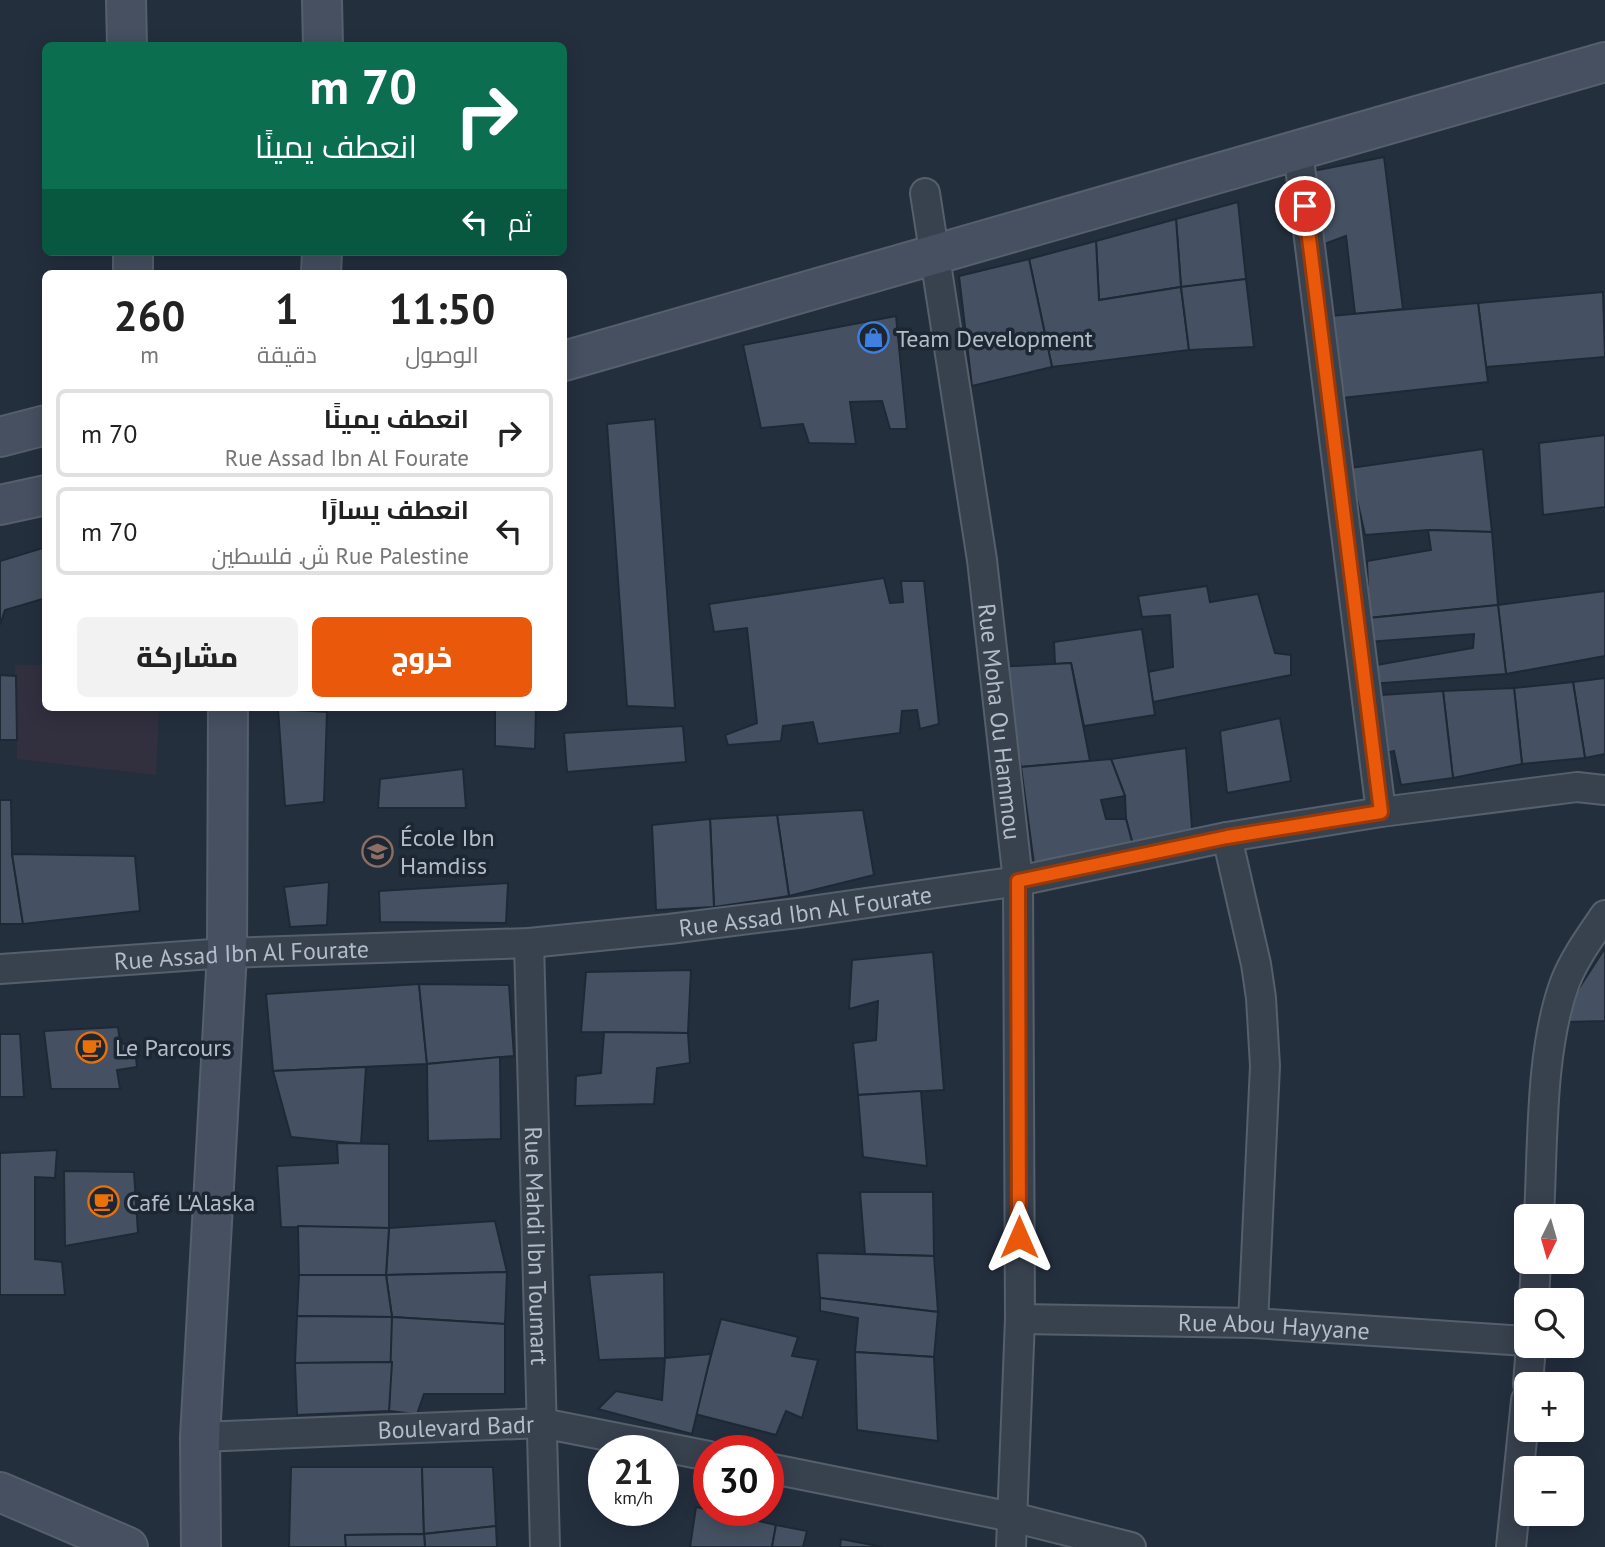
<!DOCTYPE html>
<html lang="ar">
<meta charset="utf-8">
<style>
body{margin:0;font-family:"PT Sans",Cairo,sans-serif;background:#f2f2f2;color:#222;direction:rtl;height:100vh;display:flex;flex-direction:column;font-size:26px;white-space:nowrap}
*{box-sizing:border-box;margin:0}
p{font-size:23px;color:#767676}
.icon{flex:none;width:38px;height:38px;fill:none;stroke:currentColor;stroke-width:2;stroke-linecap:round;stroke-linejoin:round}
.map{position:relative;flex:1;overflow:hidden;direction:ltr}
.drawer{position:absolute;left:42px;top:270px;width:525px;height:441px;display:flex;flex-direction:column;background:#fff;border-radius:10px;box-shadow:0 4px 18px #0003;direction:rtl}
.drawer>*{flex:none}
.banner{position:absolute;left:42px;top:42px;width:525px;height:214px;border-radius:10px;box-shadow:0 4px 18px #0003;direction:rtl;background:#0b6e4f;color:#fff;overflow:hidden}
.needle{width:46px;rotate:185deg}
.tools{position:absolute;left:1514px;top:1204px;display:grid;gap:14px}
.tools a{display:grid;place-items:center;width:70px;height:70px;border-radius:10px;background:#fff;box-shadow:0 4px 18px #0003;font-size:35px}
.speed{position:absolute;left:588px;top:1435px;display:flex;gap:14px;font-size:35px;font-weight:700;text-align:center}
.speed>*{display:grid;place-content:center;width:91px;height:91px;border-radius:50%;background:#fff;box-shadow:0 4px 18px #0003;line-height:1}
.speed small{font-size:18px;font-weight:400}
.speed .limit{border:10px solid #d22;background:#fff;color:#111}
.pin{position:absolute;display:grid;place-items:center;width:60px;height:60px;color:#fff;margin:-30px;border:4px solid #fff;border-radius:50%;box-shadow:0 2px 7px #0007}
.me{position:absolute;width:77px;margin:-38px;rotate:0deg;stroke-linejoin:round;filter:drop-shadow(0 0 5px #0008)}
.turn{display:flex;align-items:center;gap:24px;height:147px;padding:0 35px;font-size:32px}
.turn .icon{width:91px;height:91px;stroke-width:2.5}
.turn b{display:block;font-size:49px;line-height:60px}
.then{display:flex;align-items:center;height:66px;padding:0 35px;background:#0003;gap:14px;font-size:26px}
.eta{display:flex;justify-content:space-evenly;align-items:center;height:119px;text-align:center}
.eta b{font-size:42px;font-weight:800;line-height:49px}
.primary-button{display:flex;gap:14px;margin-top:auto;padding:14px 35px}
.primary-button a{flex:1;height:80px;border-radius:10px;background:#ea580c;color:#fff;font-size:28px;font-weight:800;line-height:80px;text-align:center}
.primary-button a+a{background:#f2f2f2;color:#222}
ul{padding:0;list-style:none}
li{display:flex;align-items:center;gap:21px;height:88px;margin:0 14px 10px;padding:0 21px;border:4px solid #e0e0e0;border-radius:10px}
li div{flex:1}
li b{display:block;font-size:26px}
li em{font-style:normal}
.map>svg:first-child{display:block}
</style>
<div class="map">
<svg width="1605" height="1547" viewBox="0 0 1605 1547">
<rect width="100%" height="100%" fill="#242f3e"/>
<polygon fill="#32303f" points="15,665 45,665 46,707 159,707 156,775 17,759"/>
<g fill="#455162" stroke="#1f2835" stroke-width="2">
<polygon points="1384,157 1403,309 1355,314 1346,236 1322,245 1308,172"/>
<polygon points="1238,202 1246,279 1181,287 1176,219"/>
<polygon points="1176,219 1181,287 1099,300 1096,241"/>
<polygon points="1096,241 1099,300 1181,287 1189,350 1052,367 1029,259"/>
<polygon points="1029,259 1052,367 972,386 959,276"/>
<polygon points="1246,279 1254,347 1189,350 1181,287"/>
<polygon points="1603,292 1605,357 1486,367 1478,303"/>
<polygon points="1478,303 1488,382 1342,398 1330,316"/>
<polygon points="896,316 907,429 890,429 882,401 850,402 856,444 809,443 803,424 761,428 743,345"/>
<polygon points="655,419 675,708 627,706 607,424"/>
<polygon points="1605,435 1605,507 1543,515 1539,443"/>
<polygon points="1483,449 1492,532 1428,530 1365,535 1350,468"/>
<polygon points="1428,530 1492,532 1498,605 1369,618 1367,561 1431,550"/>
<polygon points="46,547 46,598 5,610 0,625 0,561"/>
<polygon points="884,578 890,603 903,602 901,581 924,581 939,724 920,729 917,710 902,711 900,733 818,744 813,722 783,726 781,741 728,745 725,735 757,723 747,628 714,632 709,604"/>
<polygon points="1207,586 1210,602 1258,594 1275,653 1291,655 1291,675 1153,702 1148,672 1173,667 1170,615 1142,617 1138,596"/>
<polygon points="1605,591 1605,656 1506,674 1498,605"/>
<polygon points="1498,605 1506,674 1370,684 1371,666 1473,648 1474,634 1367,642 1369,618"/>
<polygon points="1142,629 1155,715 1084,726 1071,663 1055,664 1054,642"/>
<polygon points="1071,663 1090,761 1021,767 997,667"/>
<polygon points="0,675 16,676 17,740 0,740"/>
<polygon points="1605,678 1605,754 1585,758 1573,682"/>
<polygon points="1573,682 1585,758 1522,764 1514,688"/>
<polygon points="1514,688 1522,764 1453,778 1443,691"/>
<polygon points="1443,691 1453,778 1401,785 1394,751 1386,753 1381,695"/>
<polygon points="495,707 536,707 535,749 495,746"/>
<polygon points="278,709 327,712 324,802 285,806"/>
<polygon points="1280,718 1291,781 1227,793 1220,731"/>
<polygon points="683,726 686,762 567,772 564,733"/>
<polygon points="1186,748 1193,841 1134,849 1126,819 1125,796 1111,759"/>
<polygon points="1111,759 1125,796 1101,800 1106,819 1126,819 1134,849 1034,864 1021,767"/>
<polygon points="463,769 466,808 378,808 380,779"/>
<polygon points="0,800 11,800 12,854 23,924 0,924"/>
<polygon points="863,810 874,875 789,896 777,815"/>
<polygon points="777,815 789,896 714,907 710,819"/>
<polygon points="710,819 714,907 656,910 652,825"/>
<polygon points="12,854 135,856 140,911 23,924"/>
<polygon points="329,882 327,925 290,927 284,887"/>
<polygon points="508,883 506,923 380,922 379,891"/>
<polygon points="1605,948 1605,1021 1566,1022 1567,1007"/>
<polygon points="933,952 944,1090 858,1095 853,1043 876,1040 878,1001 849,1009 852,960"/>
<polygon points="691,970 688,1033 581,1032 586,972"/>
<polygon points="419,984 427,1064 273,1071 266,994"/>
<polygon points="419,984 509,985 514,1056 427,1064"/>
<polygon points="118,1027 120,1042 135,1049 137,1067 117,1070 120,1089 51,1089 44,1031"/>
<polygon points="604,1032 688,1033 690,1063 657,1068 654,1104 575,1106 576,1076 601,1073"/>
<polygon points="0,1034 20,1034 24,1097 0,1097"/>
<polygon points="500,1057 501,1139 428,1141 427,1064"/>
<polygon points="366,1067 361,1144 291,1137 273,1071"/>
<polygon points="921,1091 927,1166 863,1157 858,1095"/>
<polygon points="337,1143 389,1144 389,1228 281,1227 277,1166 338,1163"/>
<polygon points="57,1150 55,1178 35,1177 35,1259 62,1262 65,1295 0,1295 0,1153"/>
<polygon points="64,1171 134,1172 138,1233 65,1246"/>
<polygon points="860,1192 933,1192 934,1256 865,1254"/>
<polygon points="495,1221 507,1272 386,1275 389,1228"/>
<polygon points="298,1226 389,1228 386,1275 299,1275"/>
<polygon points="817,1253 934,1256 938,1312 820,1298"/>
<polygon points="507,1272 505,1324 392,1317 386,1275"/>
<polygon points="664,1272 665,1358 599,1360 589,1275"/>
<polygon points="299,1275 386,1275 392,1317 297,1316"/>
<polygon points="820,1298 938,1312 934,1357 855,1352 858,1318 820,1311"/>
<polygon points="297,1316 392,1317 392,1362 295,1363"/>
<polygon points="392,1317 505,1324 505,1394 424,1394 417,1414 389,1411"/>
<polygon points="721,1319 798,1337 792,1356 818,1360 802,1418 786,1411 776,1435 695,1414"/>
<polygon points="855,1352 934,1357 938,1441 857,1430"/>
<polygon points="711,1354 692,1434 598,1409 616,1391 662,1400 665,1358"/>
<polygon points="392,1362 389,1411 297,1415 295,1363"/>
<polygon points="291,1467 422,1467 424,1534 345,1535 346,1547 289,1547"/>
<polygon points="422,1467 493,1467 496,1526 424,1534"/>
<polygon points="696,1507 776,1525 772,1547 690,1547"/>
<polygon points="776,1525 807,1531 803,1547 772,1547"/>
<polygon points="496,1526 497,1547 425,1547 424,1534"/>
<polygon points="424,1534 425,1547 346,1547 345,1535"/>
<polygon points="841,1539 883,1547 840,1547"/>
</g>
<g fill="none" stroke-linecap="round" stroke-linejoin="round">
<defs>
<g id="street">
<polyline points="1298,151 1381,812"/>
<path id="s1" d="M925,193L982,560L1018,881L1020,1319L1011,1547"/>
<polyline points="1227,837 1256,964 1261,998 1265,1066 1253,1323"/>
<path id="s2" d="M529,943L545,1547"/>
<path id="s3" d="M0,969L227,953L529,943L669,929L798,913L1018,881L1227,837L1381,812L1577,787L1605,790"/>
<path d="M1539,1216C1543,1143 1540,1053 1564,985C1573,960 1590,937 1605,915"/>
<polyline points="1534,1300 1536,1262"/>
<path id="s4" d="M1020,1319L1253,1323L1526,1341"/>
<polyline points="1528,1384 1531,1346"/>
<path id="s5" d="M200,1437L542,1423L709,1456"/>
<polyline points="768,1468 1012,1517 1131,1547"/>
<polyline points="1511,1547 1526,1400"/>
</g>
<g id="secondary">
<polyline points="126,0 127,46"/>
<polyline points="322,0 323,46"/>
<polyline points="133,252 133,273"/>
<polyline points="321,273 322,252"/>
<polyline points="564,361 1605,62"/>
<polyline points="0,437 46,425"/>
<polyline points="0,505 46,495"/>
<polyline points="0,1492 128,1547"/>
<polyline points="201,1547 200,1437 227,953 228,707"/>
</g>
</defs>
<use href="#street" stroke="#565f6c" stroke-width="32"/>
<use href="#secondary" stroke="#565f6c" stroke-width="42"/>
<use href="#street" stroke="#38414e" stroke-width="28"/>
<use href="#secondary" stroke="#465061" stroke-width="38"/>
</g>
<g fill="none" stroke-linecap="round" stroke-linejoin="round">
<defs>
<polyline id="route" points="1019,1237 1018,881 1227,837 1381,812 1305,206"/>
</defs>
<use href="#route" stroke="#983908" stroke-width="18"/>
<use href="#route" stroke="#ea580c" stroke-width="12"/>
</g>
<defs>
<symbol id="shop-ring" viewBox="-11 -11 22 22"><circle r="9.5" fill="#1d2633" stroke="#3f7fe0" stroke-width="1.5"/><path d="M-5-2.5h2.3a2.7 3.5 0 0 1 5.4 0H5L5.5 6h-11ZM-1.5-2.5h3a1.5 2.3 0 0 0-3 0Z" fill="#3f7fe0"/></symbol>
<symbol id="school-ring" viewBox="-11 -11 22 22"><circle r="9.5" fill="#1d2633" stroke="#8d6e63" stroke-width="1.5"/><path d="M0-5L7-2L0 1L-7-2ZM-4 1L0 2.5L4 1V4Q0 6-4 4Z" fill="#8d6e63"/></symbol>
<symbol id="cafe-ring" viewBox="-11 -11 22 22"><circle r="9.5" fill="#1d2633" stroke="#e8710a" stroke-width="1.5"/><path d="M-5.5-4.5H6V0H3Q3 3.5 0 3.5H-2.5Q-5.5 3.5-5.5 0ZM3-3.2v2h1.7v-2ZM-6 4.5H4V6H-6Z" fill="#e8710a"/></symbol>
</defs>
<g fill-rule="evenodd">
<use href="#shop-ring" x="856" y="320" width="35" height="35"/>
<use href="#school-ring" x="360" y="834" width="35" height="35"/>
<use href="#cafe-ring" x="74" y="1030" width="35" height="35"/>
<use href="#cafe-ring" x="86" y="1184" width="35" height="35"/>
</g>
<g text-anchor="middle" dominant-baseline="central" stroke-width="7" stroke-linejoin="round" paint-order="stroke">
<g font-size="24" fill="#b4bcc9" stroke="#1d2633" text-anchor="start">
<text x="896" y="338">Team Development</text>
<text x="400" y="837">École Ibn<tspan x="400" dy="28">Hamdiss</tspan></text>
<text x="115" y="1047">Le Parcours</text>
<text x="126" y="1202">Café L'Alaska</text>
</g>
<g font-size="24" fill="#b4bcc9" stroke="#1d2633">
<text stroke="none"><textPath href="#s1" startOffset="534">Rue Moha Ou Hammou</textPath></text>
<text stroke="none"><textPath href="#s3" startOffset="808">Rue Assad Ibn Al Fourate</textPath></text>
<text stroke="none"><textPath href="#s3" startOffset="242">Rue Assad Ibn Al Fourate</textPath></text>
<text stroke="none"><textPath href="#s2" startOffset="303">Rue Mahdi Ibn Toumart</textPath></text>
<text stroke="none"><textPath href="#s4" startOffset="254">Rue Abou Hayyane</textPath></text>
<text stroke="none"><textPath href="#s5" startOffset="256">Boulevard Badr</textPath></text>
</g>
</g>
</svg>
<div class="tools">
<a><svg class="needle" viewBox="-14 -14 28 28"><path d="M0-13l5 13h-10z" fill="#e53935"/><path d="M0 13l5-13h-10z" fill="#767676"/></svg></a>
<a><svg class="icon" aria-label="search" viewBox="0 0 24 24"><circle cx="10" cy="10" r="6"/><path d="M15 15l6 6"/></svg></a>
<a>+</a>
<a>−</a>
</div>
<div class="speed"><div>21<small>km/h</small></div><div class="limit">30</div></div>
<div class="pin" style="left:1305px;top:206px;background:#d93025"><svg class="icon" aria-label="arrive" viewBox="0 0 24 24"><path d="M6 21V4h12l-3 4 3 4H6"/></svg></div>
<svg class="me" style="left:1019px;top:1237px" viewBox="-20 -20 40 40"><path d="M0-17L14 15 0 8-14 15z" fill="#ea580c" stroke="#fff" stroke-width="4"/></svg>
<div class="banner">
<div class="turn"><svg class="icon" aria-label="right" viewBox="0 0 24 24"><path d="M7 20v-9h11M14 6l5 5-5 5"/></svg><div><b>70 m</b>انعطف يمينًا</div></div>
<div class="then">ثم<svg class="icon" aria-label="left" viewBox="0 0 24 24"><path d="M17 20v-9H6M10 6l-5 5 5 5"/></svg></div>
</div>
<section class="drawer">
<div class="eta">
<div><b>11:50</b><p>الوصول</p></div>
<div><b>1</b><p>دقيقة</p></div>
<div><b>260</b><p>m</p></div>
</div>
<ul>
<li><svg class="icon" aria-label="right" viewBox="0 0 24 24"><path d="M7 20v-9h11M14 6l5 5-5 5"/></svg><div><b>انعطف يمينًا</b><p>Rue Assad Ibn Al Fourate</p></div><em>70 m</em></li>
<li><svg class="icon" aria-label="left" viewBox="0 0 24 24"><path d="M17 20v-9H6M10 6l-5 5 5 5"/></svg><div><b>انعطف يسارًا</b><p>Rue Palestine ش. فلسطين</p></div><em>70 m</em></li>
</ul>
<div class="primary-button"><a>خروج</a><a>مشاركة</a></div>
</section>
</div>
